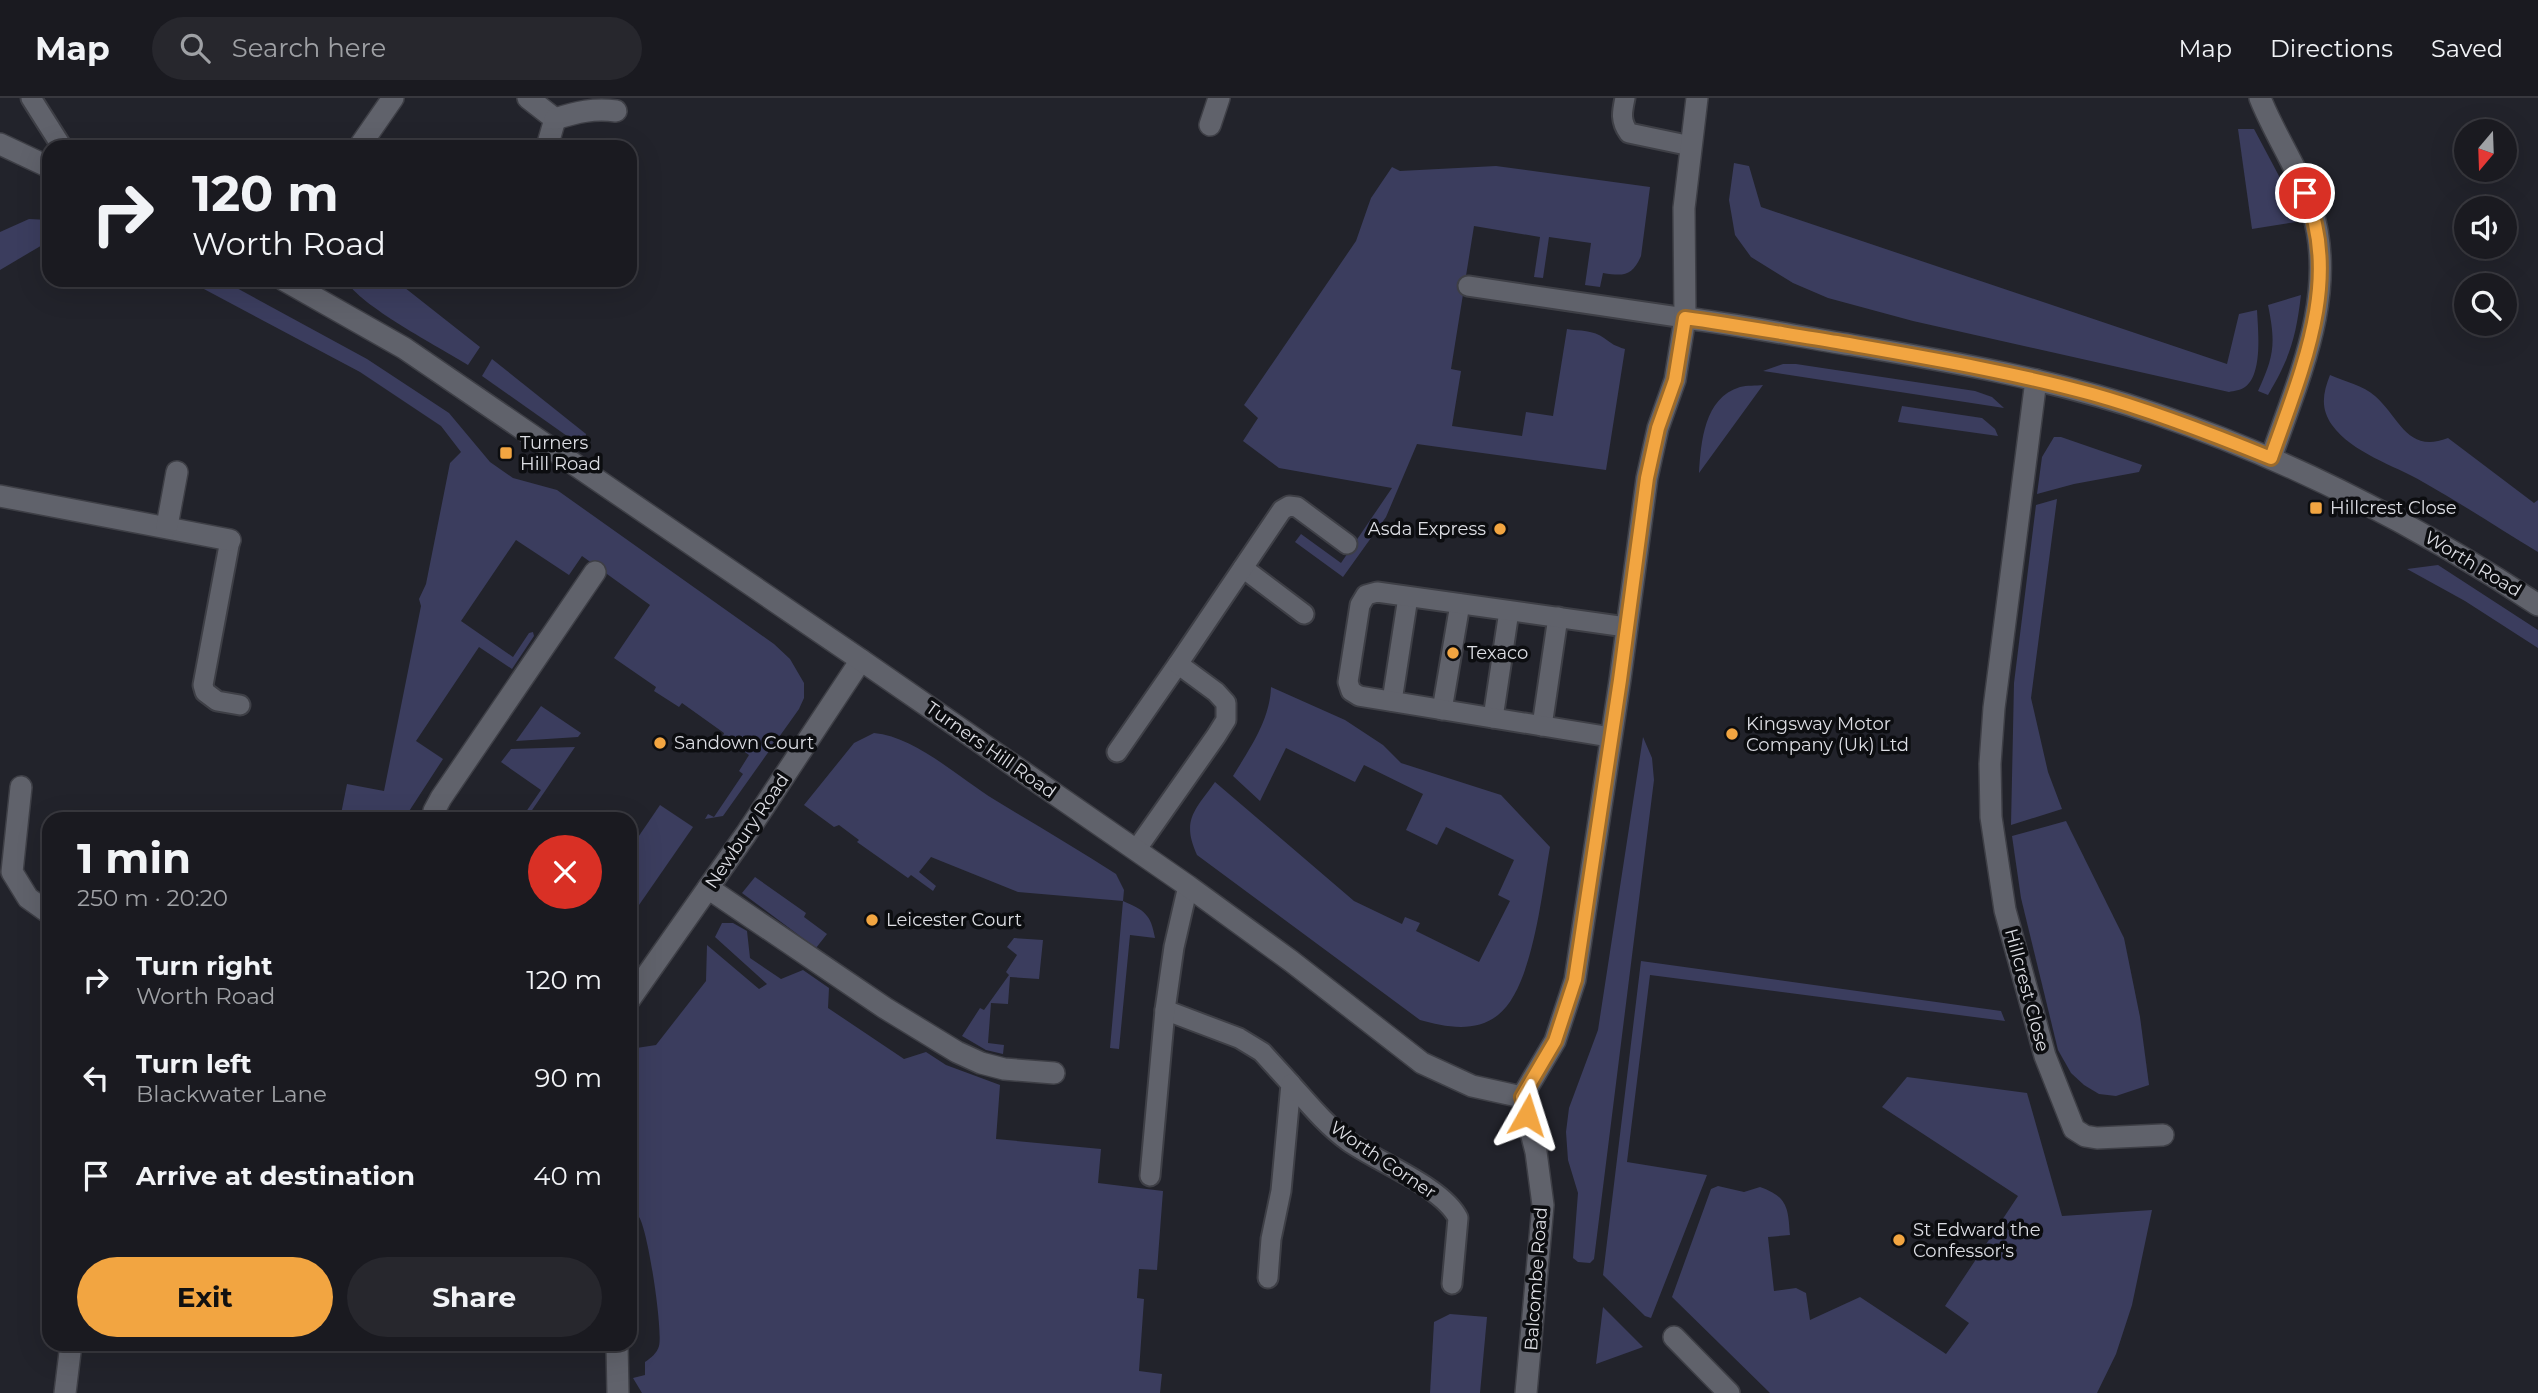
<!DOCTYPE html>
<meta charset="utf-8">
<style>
body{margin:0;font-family:Montserrat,sans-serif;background:#27272d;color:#f1f3f6;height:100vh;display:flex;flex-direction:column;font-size:26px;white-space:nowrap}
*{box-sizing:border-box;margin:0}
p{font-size:23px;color:#9fa1a5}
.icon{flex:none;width:38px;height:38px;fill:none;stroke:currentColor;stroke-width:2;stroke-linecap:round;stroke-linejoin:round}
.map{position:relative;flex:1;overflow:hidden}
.drawer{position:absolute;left:42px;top:714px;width:595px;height:539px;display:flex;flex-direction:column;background:#1a1a20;border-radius:21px;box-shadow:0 7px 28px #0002,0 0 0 2px #38383e}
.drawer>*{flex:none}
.banner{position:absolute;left:42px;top:42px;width:595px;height:147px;border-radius:21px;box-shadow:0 7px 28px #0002,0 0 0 2px #38383e;background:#1a1a20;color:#f1f3f6;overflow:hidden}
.needle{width:46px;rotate:199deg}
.controls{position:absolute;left:2454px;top:21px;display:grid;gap:14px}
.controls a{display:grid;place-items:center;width:63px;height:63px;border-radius:50%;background:#1a1a20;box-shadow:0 7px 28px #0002,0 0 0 2px #38383e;font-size:35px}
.pin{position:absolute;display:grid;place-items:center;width:60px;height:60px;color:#fff;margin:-30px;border:4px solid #fff;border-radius:50%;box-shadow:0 2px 7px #0007}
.me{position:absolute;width:77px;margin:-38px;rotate:6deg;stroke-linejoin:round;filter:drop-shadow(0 0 5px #0008)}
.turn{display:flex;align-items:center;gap:24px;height:147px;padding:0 35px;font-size:32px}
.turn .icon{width:91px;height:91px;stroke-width:2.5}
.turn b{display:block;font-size:49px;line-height:60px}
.round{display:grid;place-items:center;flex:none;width:74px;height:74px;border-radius:37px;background:#27272d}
.headline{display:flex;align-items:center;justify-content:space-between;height:119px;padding:0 35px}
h1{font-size:42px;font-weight:700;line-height:52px}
.button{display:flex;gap:14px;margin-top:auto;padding:14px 35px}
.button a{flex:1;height:80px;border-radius:42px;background:#f2a541;color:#111;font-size:28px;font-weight:700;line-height:80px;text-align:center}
.button a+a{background:#27272d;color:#f1f3f6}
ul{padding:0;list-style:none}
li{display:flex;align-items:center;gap:21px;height:98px;padding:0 35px}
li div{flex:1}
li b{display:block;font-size:26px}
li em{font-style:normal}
header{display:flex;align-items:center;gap:42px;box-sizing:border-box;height:98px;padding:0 35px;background:#1a1a20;border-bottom:2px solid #38383e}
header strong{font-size:33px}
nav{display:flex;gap:38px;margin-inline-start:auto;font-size:24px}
.search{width:490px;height:63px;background:#27272d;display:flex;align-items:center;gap:18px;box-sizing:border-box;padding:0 24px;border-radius:38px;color:#9fa1a5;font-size:26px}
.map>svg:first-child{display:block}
</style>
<header>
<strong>Map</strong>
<div class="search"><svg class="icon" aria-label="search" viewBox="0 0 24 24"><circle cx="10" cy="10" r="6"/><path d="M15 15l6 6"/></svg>Search here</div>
<nav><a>Map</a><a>Directions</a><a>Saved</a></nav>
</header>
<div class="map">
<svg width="2538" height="1295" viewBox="0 0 2538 1295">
<rect width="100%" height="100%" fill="#22232b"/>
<g fill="#3b3d5e">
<polygon points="2238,31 2254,31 2289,97 2296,124 2252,131"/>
<path d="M1734,65L1749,68L1761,109L2227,266L2239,216L2257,212C2258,232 2263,276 2245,289C2241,292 2234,293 2229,294L1913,223L1828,200L1793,185L1751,159L1735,137L1729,102Z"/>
<path d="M1496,68L1650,89L1641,158C1632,179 1623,178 1603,175L1600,189L1585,187L1591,145L1549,139L1543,180L1534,179L1540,139L1474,128L1451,271L1461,273L1452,328L1522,338L1526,314L1553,318L1567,231C1579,233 1594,232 1604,240C1612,246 1615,248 1625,251L1606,372L1417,346L1386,419L1343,479L1295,444L1301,436L1341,465L1392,390L1279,370L1243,343L1258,320L1244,307L1356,143L1371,100L1392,69L1400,73Z"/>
<polygon points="29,121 49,122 49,143 0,172 0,134"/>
<polygon points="187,182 222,182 367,261 449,315 490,364 513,380 557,392 774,546 790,561 804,585 804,600 799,611 723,718 705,721 708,716 714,719 743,676 739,673 749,657 723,638 724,635 682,605 679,609 654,593 656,589 614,560 650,507 582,458 569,477 516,442 461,523 513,559 529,535 533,534 534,538 512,571 479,549 416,643 443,661 404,721 340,721 347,686 384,693 421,508 419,501 426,486 450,365 461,354 441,328 360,274"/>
<path d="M346,182H395L480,249L468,267C441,250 358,207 346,182Z"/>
<path d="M2301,197C2296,239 2290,260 2268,297L2258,293C2274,258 2276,246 2268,207Z"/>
<polygon points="492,261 586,336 584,350 482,278"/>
<polygon points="1783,266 1796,266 1975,293 1992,299 2004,310 1763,273"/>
<path d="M2330,277C2344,283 2364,288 2375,298C2400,320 2407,356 2448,340L2534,405L2538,402V454C2500,431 2462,406 2423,384C2394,367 2352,355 2332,327C2320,310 2323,295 2330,277Z"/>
<path d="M1763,287L1699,375C1701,344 1704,300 1740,289C1747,287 1756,288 1763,287Z"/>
<polygon points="1902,308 1982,320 1995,331 1998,338 1898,324"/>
<polygon points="2054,339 2061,339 2142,367 2139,374 2074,386 2037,396 2042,359"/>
<polygon points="2057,401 2031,600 2048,674 2062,711 2011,727 2014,585 2036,407"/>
<polygon points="2438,467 2538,532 2538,550 2465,503 2407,471"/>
<path d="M1271,589L1345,622L1383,647L1401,665L1501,697L1550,749C1542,793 1533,890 1498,917C1476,935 1445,929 1420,922L1197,757C1181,722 1195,712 1215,684L1354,803L1402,826L1405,819L1420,825L1416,833L1479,864L1510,803L1498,797L1514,762L1446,729L1437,747L1406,732L1423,696L1364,667L1355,684L1286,650L1260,703L1233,678C1250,650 1270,622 1271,589Z"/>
<polygon points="541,608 581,635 578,639 516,643"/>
<path d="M874,635C916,639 959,680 995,702C1036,727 1076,750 1116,776L1124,792L1123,803C1144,812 1151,816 1155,840L1130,837L1119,951L1110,950L1123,803L1018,794L931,759L919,774L936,788L933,793L911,777L908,780L857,744L859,742L839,727L834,729L804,707L854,645Z"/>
<polygon points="1643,639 1652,660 1654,682 1594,1161 1590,1165 1578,1164 1573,1160 1578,1095 1568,1062 1566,1034 1569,1010 1598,932"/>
<polygon points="575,649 526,721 521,721 541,692 501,664 511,651"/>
<polygon points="660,707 693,729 639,807 630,800 630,751"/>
<polygon points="2066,723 2124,840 2140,919 2149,987 2116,998 2099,996 2084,987 2071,975 2058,952 2021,800 2012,738"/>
<polygon points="755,779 806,815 804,819 827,836 816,850 742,795"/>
<path d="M722,825H733L747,833L750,860L781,881L803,872L829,890L828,910L904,961L926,954L946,967L1000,987L996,1041L1101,1051L1098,1085L1163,1093L1157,1172L1139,1171L1137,1200L1144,1201L1139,1273L1162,1276L1160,1295H642L633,1280L645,1277V1264C651,1260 657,1255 659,1248C663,1232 648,1132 639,1119C637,1117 632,1114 630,1112V951L656,947L706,883L707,847L759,891L767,886L715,839Z"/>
<polygon points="1014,840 1043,842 1039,881 1010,879 1008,906 991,905 988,945 1004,947 1003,956 986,952 962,938 980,910 984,912 1009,877 1006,874 1017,857 1007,849"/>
<polygon points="1641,863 2001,913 2005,923 1650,877 1627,1064 1707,1077 1651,1220 1645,1218 1603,1177"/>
<path d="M1907,979L2027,995L2062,1118L2152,1112L2132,1207L2116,1256L2097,1295H1770L1672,1199L1711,1091L1718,1088L1744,1094L1760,1089C1788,1099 1788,1110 1790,1137L1768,1139L1774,1193L1796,1190L1806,1195L1810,1222L1860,1199L1946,1256L1969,1225L1945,1208L2018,1098L1882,1009Z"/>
<polygon points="1603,1209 1643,1249 1596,1266"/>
<polygon points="1450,1216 1487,1219 1480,1295 1430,1295 1434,1224"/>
</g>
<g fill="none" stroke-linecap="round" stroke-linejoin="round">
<defs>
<g id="service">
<polyline points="31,0 62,49"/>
<path d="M1625,0C1622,14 1620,23 1629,35L1691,48"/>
<polyline points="1468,188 1685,220"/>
<polyline points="230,442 203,587 205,594 217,603 240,607"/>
<polyline points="1243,470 1304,516"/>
<polyline points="1392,603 1408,499"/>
<polyline points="1442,612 1460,506"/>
<polyline points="1493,620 1509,513"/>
<polyline points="1542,628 1558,519"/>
<polyline points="1610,639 1359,598 1351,593 1348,584 1360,507 1366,497 1377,494 1626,529"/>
<polyline points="1117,654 1178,566"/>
<polyline points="1136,752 1216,638 1226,622 1226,605 1216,594 1178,566 1282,412 1289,408 1297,409 1347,446"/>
<polyline points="1165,912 1239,940 1262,954 1291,986 1281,1093 1271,1141 1268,1180"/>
<path d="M1291,986C1309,1006 1326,1027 1348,1043C1377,1064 1443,1089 1458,1120L1452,1186"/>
<polyline points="1150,1078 1165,912 1174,849 1188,788"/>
</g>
<g id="minor">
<polyline points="528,0 555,21 547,49"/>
<path d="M2260,0C2275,38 2300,73 2312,112C2338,196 2298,281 2271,360"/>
<path d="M555,21C577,14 594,10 616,13"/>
<polyline points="1210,27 1219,0"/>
<polyline points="359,49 393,0"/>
<polyline points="2036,282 1994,610 1990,666 1991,719 2005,812 2045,958 2074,1031 2085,1038 2097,1040 2163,1037"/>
<polyline points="0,398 230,442"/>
<polyline points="167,428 177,374"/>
<polyline points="21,689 12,774 28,800 49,815"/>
<polyline points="433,721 434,713 441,700 595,474"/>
<polyline points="708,790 885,910 957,954 981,965 1004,971 1054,975"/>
<polyline points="630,901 746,736 861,562"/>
<polyline points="1674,1239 1729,1295"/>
<polyline points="617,1246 618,1295"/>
<polyline points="65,1295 71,1246"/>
</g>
<g id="tertiary">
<polyline points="0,46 49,69"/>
<polyline points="284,182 404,250 861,562 1188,788 1291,863 1422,965 1472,988 1522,999"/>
<path d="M1685,220C1741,227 1796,238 1852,247C1954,264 2057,282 2156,316C2291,362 2419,428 2538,507"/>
</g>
<polyline id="secondary" points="1526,1295 1543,1107 1536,1054 1522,999 1555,943 1575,882 1620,582 1647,380 1658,330 1675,282 1685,220 1684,110 1697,0"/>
</defs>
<use href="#service" stroke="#3e3f46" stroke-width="23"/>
<use href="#minor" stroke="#3e3f46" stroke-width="24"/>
<use href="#tertiary" stroke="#3e3f46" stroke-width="24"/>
<use href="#secondary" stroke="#3e3f46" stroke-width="24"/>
<use href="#service" stroke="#60626b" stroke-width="19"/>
<use href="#minor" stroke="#60626b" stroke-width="21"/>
<use href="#tertiary" stroke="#60626b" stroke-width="21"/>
<use href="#secondary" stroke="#60626b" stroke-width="21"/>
</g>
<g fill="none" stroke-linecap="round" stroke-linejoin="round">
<defs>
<path id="route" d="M1527,1017L1522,999L1555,943L1575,882L1620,582L1647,380L1658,330L1675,282L1685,220C1736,227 1786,236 1837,244C1922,259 2008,273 2092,296C2153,313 2212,336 2271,360C2300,276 2343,183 2305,95"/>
</defs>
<use href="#route" stroke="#9d6b2a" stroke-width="18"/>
<use href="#route" stroke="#f2a541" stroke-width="12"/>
</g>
<g fill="#f2a541" stroke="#0c0d10" stroke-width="2.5">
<rect x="499" y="348" width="14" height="14" rx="3.5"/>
<rect x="2309" y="403" width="14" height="14" rx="3.5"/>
<circle cx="1500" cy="431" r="7"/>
<circle cx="1453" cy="555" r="7"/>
<circle cx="1732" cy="636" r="7"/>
<circle cx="660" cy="645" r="7"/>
<circle cx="872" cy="822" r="7"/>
<circle cx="1899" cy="1142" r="7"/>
</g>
<g text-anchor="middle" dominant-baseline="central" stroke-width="7" stroke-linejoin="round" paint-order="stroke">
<g font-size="18" fill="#dddee4" stroke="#0c0d10" text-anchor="start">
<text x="520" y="345">Turners<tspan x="520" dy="21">Hill Road</tspan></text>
<text x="2330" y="410">Hillcrest Close</text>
<text x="1486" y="431" text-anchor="end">Asda Express</text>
<text x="1467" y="555">Texaco</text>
<text x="1746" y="626">Kingsway Motor<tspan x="1746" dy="21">Company (Uk) Ltd</tspan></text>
<text x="674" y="645">Sandown Court</text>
<text x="886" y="822">Leicester Court</text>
<text x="1913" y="1132">St Edward the<tspan x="1913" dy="21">Confessor's</tspan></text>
</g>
<g font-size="18" fill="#dddee4" stroke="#0c0d10">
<text transform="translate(2473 466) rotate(31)">Worth Road</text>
<text transform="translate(991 652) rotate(35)">Turners Hill Road</text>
<text transform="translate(747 733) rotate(-56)">Newbury Road</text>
<text transform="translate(2027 892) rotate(75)">Hillcrest Close</text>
<text transform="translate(1383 1062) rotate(34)">Worth Corner</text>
<text transform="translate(1536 1181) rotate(-86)">Balcombe Road</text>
</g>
</g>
</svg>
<div class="controls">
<a><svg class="needle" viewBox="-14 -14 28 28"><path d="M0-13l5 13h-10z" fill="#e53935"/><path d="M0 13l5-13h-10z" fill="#9fa1a5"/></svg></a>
<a><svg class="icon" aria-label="sound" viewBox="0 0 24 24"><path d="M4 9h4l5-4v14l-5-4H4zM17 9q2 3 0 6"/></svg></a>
<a><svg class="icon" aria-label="search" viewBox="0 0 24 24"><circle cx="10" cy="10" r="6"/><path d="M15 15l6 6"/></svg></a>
</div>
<div class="pin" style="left:2305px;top:95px;background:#d93025"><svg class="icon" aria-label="arrive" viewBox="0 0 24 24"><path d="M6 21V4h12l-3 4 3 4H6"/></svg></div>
<svg class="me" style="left:1527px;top:1017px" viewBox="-20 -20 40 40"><path d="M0-17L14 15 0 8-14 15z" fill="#f2a541" stroke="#fff" stroke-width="4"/></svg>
<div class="banner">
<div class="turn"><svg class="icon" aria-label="right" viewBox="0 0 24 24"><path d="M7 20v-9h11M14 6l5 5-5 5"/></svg><div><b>120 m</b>Worth Road</div></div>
</div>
<section class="drawer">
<div class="headline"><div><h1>1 min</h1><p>250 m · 20:20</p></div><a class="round" style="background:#d93025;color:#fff"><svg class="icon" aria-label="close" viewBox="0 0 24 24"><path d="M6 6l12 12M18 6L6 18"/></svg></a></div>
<ul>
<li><svg class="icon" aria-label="right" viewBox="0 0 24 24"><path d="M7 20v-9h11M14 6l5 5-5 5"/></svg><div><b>Turn right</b><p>Worth Road</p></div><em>120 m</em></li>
<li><svg class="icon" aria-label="left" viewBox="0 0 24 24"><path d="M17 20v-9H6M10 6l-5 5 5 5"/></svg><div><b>Turn left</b><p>Blackwater Lane</p></div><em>90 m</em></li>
<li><svg class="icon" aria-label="arrive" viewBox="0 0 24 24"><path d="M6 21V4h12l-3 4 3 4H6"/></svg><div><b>Arrive at destination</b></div><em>40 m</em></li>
</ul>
<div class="button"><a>Exit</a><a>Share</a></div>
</section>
</div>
